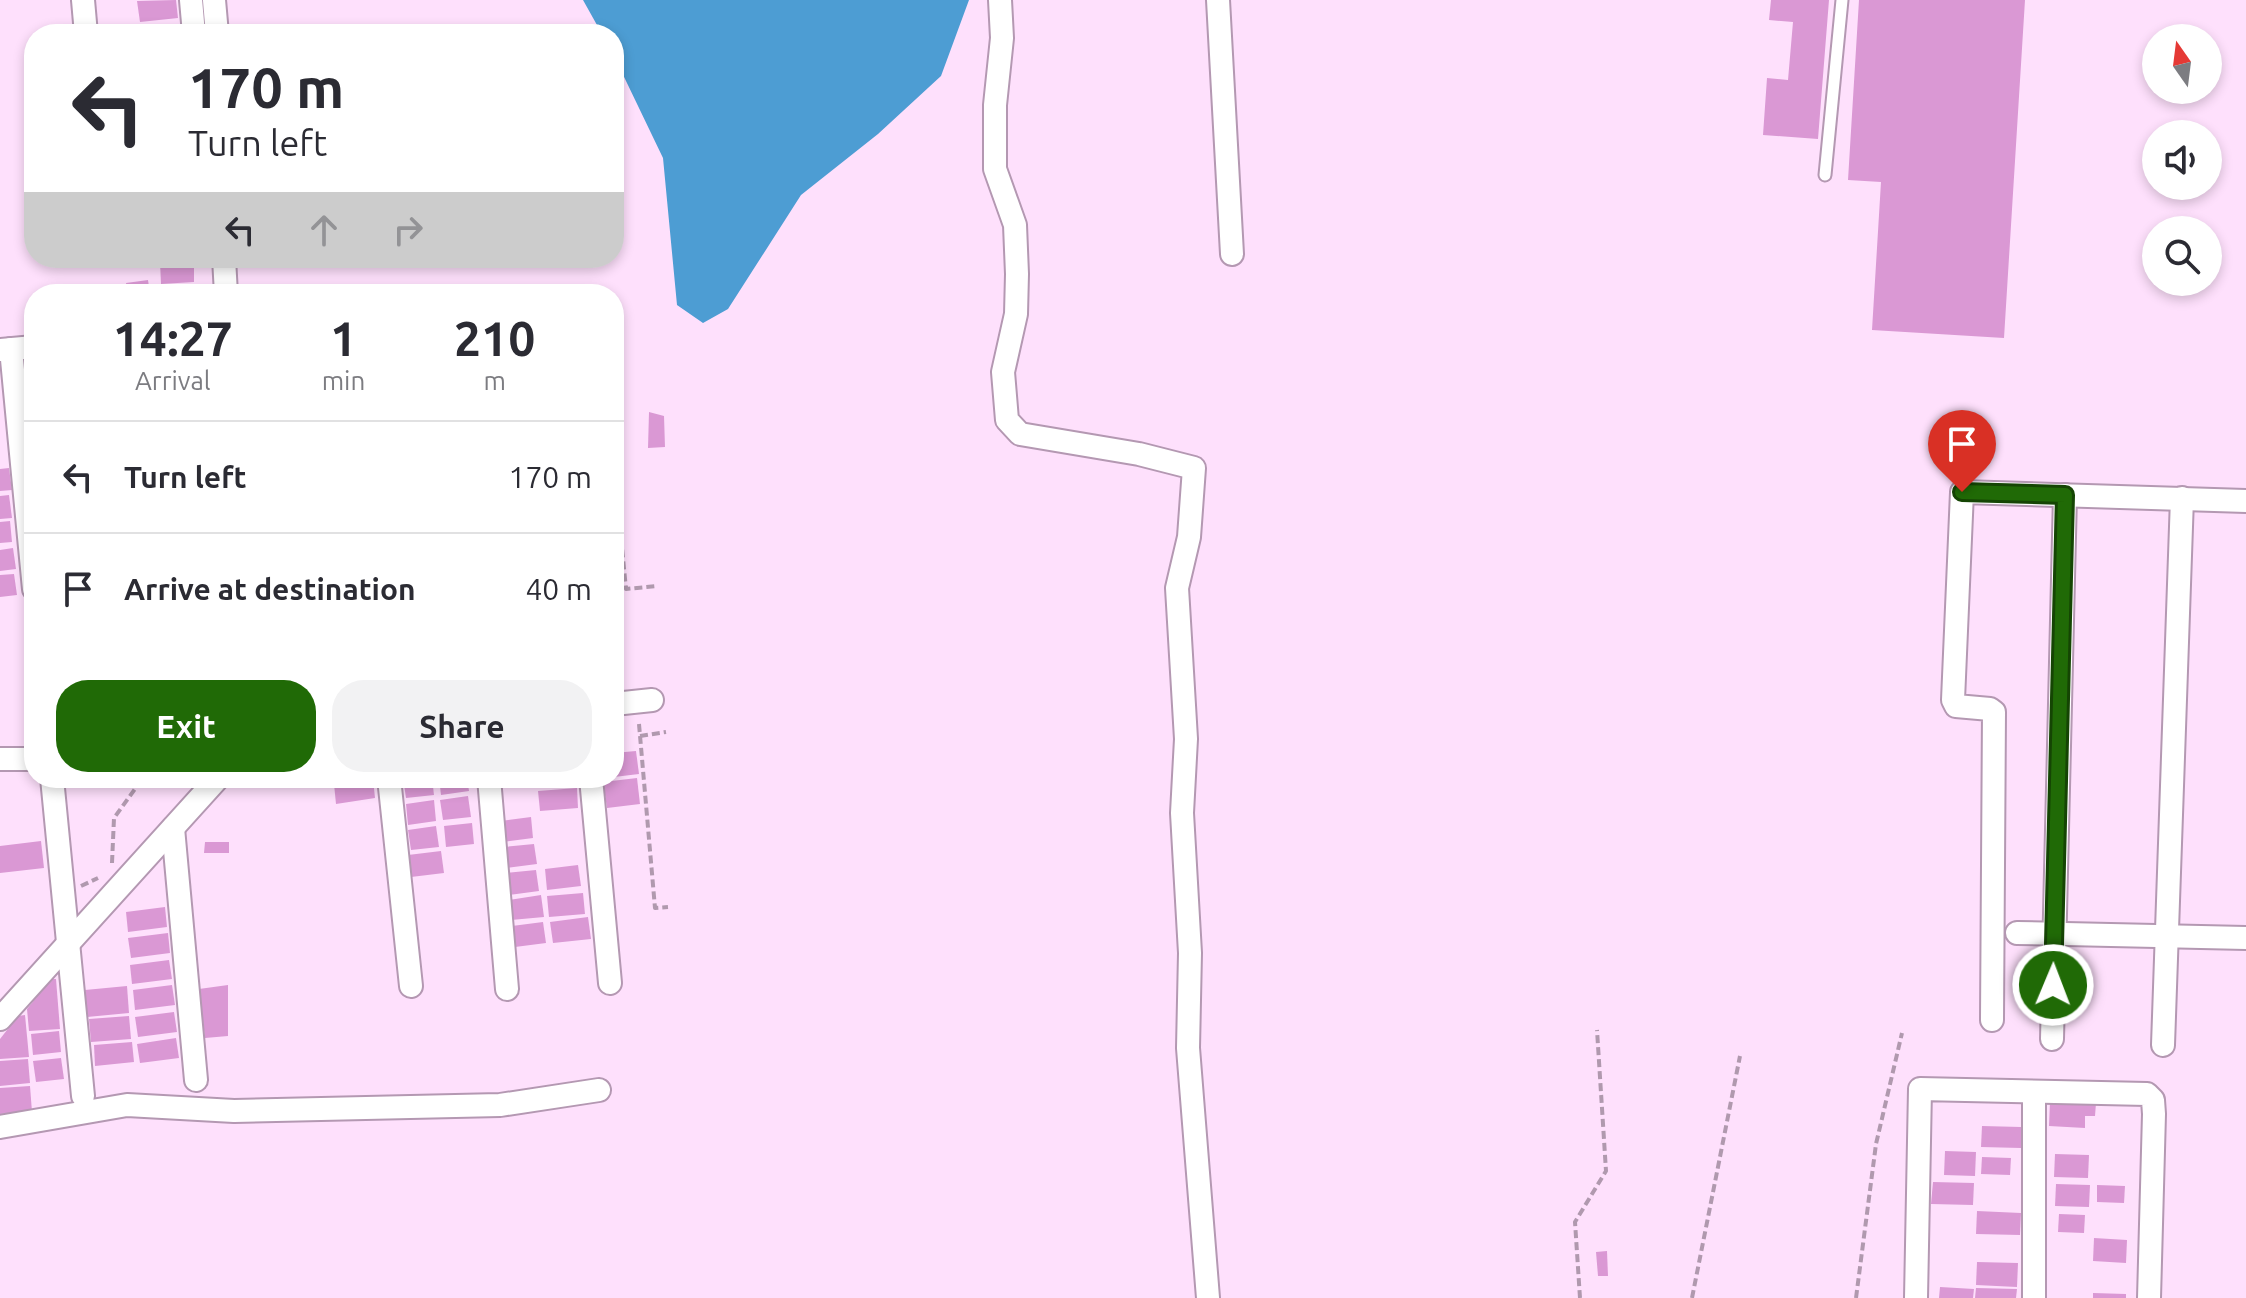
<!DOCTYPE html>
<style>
body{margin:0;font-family:Ubuntu,sans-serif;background:#f2f2f3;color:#2b2b33;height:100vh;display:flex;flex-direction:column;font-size:30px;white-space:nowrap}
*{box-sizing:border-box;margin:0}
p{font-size:26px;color:#7c7c81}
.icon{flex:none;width:44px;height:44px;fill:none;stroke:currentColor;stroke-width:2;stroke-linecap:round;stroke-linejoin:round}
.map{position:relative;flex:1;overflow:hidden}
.sheet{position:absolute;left:24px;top:284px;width:600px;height:504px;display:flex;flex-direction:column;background:#fff;border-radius:32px;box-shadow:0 4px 12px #0003}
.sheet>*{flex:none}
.guide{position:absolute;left:24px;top:24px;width:600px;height:244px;border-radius:32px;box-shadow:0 4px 12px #0003;background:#fff;color:#2b2b33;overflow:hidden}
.needle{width:52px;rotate:346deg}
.tools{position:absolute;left:2142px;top:24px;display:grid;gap:16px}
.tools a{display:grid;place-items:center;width:80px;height:80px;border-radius:50%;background:#fff;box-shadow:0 4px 12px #0003;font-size:40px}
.pin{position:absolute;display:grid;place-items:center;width:68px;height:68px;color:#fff;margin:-82px -34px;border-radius:50% 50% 50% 0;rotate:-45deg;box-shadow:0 0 8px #0007}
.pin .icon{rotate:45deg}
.me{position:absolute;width:88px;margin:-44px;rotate:1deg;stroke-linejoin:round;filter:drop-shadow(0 0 6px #0008)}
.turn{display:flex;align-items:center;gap:28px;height:168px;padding:0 32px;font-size:36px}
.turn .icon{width:104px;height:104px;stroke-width:2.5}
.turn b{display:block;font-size:56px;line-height:68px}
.lanes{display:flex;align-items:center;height:76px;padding:0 32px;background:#0003;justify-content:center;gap:40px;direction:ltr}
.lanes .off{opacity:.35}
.eta{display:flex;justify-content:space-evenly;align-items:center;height:136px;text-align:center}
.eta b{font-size:48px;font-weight:600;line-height:56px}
.action{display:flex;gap:16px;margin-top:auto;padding:16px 32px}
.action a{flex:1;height:92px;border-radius:32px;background:#206a06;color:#fff;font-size:32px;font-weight:600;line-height:92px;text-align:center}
.action a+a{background:#f2f2f3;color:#2b2b33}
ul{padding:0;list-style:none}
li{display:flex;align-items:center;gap:24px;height:112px;padding:0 32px;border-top:2px solid #e1e1e2}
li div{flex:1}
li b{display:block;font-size:30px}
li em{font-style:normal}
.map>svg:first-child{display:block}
</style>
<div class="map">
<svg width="2246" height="1298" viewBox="0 0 2246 1298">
<rect width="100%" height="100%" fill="#fee0fc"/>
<polygon fill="#4d9dd3" points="583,0 969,0 941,76 878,134 801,195 728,309 703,323 677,305 663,158 614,56 614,34 602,34"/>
<g fill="#da98d4">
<polygon points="176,0 178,18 140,22 137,1"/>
<polygon points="1771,0 1829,0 1818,139 1763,135 1767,78 1788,80 1793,22 1769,20"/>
<polygon points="1859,0 2025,0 2004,338 1872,330 1881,182 1848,180"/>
<polygon points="194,261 194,282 161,284 160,262"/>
<polygon points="148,280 150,294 128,294 126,283"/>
<polygon points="34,358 34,385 29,385 26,359"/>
<polygon points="649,412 664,416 665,447 648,448"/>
<polygon points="9,468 12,490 0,491 0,469"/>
<polygon points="9,495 12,518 0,519 0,496"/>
<polygon points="10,521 12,542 0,543 0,522"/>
<polygon points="13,548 16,569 0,571 0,550"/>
<polygon points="14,574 17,595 0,597 0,575"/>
<polygon points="636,751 639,774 614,777 614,753"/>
<polygon points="403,778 432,778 434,795 406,798"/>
<polygon points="439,778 467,778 469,791 441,795"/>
<polygon points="637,778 640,804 607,808 603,782"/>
<polygon points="373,779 375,798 336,804 334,784"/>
<polygon points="577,788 578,808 540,811 538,791"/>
<polygon points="468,796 471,817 443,820 440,800"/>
<polygon points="434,800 436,821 408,825 406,804"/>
<polygon points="531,817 533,838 503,842 501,821"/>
<polygon points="472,823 474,844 446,847 444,826"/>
<polygon points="436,826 439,847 411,850 408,830"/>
<polygon points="41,841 44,868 0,873 0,846"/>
<polygon points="205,842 229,842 229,853 204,853"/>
<polygon points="534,844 537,864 506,868 504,847"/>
<polygon points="441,851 444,873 411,877 408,855"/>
<polygon points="578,865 581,886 547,890 545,869"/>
<polygon points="536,870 539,891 509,895 506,873"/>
<polygon points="583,893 585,914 549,917 547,896"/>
<polygon points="541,895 544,917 511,920 509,900"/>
<polygon points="165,907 167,927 128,932 126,912"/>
<polygon points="588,917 591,939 553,943 550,922"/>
<polygon points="543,922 546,943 515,947 512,926"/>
<polygon points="168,933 170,953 131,958 128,938"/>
<polygon points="169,960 172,979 132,984 130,965"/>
<polygon points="51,979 56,979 60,1029 29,1031 27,1009"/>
<polygon points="172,985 175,1005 135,1010 133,990"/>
<polygon points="228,985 228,1036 205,1038 199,989"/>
<polygon points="127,986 129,1013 87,1017 85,990"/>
<polygon points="174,1012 177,1032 138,1037 135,1017"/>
<polygon points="25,1015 29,1057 0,1059 0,1039 18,1016"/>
<polygon points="129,1016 131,1039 91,1042 89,1019"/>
<polygon points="59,1031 61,1052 33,1055 31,1034"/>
<polygon points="176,1038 179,1058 140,1063 137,1044"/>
<polygon points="132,1042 134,1062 95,1066 94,1045"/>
<polygon points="61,1058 64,1079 36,1082 33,1061"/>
<polygon points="28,1059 30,1083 0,1086 0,1061"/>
<polygon points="30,1086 32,1112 0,1114 0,1088"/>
<polygon points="2050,1102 2096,1103 2095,1116 2085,1116 2085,1128 2049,1126"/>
<polygon points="1982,1126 2021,1127 2021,1148 1981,1147"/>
<polygon points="1945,1151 1976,1152 1975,1176 1944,1175"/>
<polygon points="2055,1154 2089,1155 2088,1178 2054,1177"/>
<polygon points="1982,1157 2011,1158 2010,1175 1981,1174"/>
<polygon points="1933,1182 1974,1183 1973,1205 1931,1204"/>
<polygon points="2056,1184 2090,1185 2089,1207 2055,1206"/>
<polygon points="2097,1185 2125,1186 2124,1203 2097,1202"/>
<polygon points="1977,1211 2021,1213 2020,1235 1976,1234"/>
<polygon points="2059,1214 2085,1215 2084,1233 2058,1232"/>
<polygon points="2094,1238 2127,1240 2126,1263 2093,1261"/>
<polygon points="1607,1251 1608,1276 1598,1276 1596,1252"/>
<polygon points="1977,1262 2018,1263 2017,1287 1976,1285"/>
<polygon points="1940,1287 1974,1289 1973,1298 1939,1298"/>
<polygon points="1976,1288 2017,1289 2016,1298 1975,1298"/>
<polygon points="2093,1293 2126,1294 2126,1298 2093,1298"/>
</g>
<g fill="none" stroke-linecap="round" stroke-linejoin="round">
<defs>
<polyline id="service" points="1825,175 1842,0"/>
<g id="minor">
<polyline points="83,0 86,34"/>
<polyline points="191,0 194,34"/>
<polyline points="214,0 217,34"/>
<polyline points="1000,0 1002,38 995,105 995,169 1015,225 1017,274 1016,314 1003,372 1007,420 1020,434 1139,454 1194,468 1189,537 1177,588 1186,739 1182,813 1190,953 1188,1048 1208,1298"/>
<polyline points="1218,0 1232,254"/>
<polyline points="224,258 226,294"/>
<polyline points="11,349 34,589"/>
<polyline points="0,350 34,347"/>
<polyline points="614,704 652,700"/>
<polyline points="0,759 34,759"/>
<polyline points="52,778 83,1096"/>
<polyline points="389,778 411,986"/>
<polyline points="489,778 507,989"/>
<polyline points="591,778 610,983"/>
<polyline points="173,828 196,1080"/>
<polyline points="2017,933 2246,938"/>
<polyline points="0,1019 218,778"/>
<polyline points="1992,1020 1994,712 1990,709 1956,706 1953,700 1962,492 2246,501"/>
<polyline points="2052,1039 2065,495"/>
<polyline points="2163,1045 2182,498"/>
<polyline points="0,1127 127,1105 234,1111 500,1105 599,1090"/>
<polyline points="1916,1298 1920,1089 2147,1094 2153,1100 2154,1114 2149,1298"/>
<polyline points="2034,1298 2034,1092"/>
</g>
</defs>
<use href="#service" stroke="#b498b2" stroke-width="15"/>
<use href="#minor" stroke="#b498b2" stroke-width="26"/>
<g stroke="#b099ae" stroke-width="4" stroke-dasharray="8 4" stroke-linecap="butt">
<polyline points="614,466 626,589 658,586"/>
<polyline points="639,724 655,908 668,907"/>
<polyline points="640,736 666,732"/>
<polyline points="112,863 114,818 143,778"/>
<polyline points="81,886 98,878"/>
<polyline points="1580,1298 1575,1222 1606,1171 1597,1030"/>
<polyline points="1692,1298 1740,1056"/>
<polyline points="1856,1298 1876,1144 1902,1033"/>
</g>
<use href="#service" stroke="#fff" stroke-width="11"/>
<use href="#minor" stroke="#fff" stroke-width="22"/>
</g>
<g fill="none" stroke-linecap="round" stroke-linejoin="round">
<defs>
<polyline id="route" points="1962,492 2065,495 2053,985"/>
</defs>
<use href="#route" stroke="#154504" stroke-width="20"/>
<use href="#route" stroke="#206a06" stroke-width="14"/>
</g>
</svg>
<div class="tools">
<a><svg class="needle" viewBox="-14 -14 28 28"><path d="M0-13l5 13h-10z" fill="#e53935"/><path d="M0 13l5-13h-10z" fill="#7c7c81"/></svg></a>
<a><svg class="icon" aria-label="sound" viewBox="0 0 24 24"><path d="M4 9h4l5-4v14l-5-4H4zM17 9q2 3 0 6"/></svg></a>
<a><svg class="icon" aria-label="search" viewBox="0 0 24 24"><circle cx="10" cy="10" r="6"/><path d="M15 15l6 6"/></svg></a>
</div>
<div class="pin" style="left:1962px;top:492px;background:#d93025"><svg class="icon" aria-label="arrive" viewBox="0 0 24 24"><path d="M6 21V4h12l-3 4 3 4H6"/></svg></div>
<svg class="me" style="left:2053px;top:985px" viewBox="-20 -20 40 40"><circle r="17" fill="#206a06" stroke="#fff" stroke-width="3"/><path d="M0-11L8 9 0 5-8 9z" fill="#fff"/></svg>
<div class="guide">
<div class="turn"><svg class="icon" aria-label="left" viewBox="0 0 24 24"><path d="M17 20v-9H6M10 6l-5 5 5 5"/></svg><div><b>170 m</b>Turn left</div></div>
<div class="lanes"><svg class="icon" aria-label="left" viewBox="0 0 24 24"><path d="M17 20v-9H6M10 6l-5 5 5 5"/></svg><svg class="icon off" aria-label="ahead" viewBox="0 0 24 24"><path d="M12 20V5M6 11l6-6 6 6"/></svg><svg class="icon off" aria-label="right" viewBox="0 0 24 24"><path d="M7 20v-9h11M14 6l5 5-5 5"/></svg></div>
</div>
<section class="sheet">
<div class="eta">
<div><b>14:27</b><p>Arrival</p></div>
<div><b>1</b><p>min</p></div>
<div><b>210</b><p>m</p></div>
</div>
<ul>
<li><svg class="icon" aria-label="left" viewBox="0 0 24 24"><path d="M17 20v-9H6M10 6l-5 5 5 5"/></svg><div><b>Turn left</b></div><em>170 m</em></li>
<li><svg class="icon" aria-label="arrive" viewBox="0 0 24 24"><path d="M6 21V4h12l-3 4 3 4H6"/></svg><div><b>Arrive at destination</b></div><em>40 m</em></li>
</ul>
<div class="action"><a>Exit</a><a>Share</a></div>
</section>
</div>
